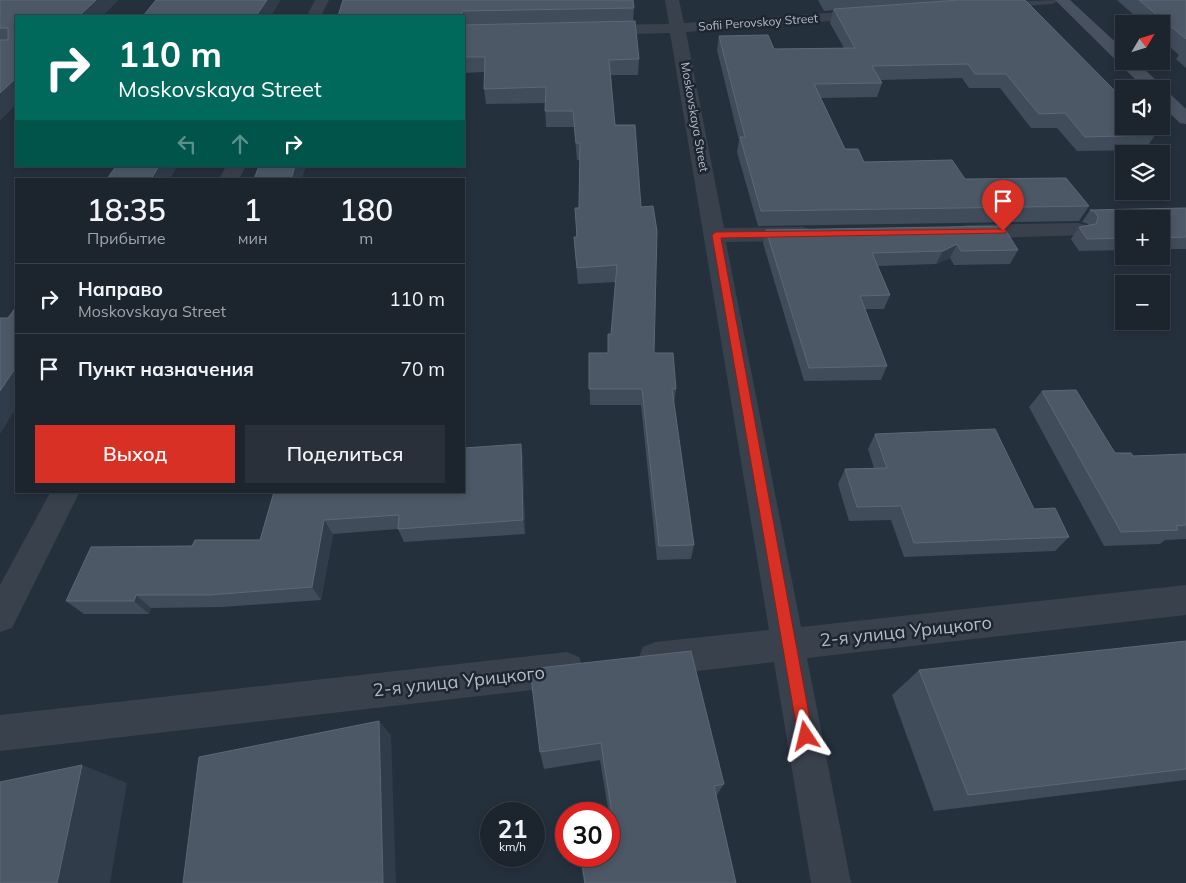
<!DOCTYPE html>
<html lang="ru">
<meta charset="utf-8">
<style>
body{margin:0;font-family:Mulish,sans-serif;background:#29303a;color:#f1f3f6;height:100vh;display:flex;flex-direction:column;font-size:19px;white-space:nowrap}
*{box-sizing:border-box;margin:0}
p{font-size:16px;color:#a0a4aa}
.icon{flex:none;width:28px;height:28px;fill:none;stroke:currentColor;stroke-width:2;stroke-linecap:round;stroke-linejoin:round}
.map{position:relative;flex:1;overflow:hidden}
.details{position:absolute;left:15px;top:178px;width:450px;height:315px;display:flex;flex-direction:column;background:#1c242e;border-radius:0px;box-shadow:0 2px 8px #0003,0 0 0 1px #3a414a}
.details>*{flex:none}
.top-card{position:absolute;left:15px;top:15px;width:450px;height:152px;border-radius:0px;box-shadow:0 2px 8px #0003,0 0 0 1px #3a414a;background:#00695c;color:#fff;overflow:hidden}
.needle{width:32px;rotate:52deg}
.fabs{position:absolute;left:1115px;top:15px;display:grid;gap:10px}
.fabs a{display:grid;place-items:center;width:55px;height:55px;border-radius:0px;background:#1c242e;box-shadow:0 2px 8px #0003,0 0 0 1px #3a414a;font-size:25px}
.speed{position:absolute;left:480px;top:802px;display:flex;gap:10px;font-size:25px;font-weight:700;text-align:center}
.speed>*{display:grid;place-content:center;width:65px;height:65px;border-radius:50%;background:#1c242e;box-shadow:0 2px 8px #0003,0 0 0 1px #3a414a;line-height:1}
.speed small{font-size:12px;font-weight:400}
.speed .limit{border:8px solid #d22;background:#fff;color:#111}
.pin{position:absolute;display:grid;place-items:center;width:42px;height:42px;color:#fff;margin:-51px -21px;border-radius:50% 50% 50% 0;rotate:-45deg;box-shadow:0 0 5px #0007}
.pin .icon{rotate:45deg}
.me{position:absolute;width:55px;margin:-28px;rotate:350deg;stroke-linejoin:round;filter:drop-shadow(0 0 4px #0008)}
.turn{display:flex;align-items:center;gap:18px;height:105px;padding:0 20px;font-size:22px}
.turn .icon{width:65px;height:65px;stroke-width:2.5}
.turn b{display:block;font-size:35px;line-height:42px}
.lanes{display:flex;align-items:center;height:48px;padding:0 20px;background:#0003;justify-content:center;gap:25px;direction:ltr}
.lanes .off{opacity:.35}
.eta{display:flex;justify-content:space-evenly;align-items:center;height:85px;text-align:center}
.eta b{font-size:30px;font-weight:600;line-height:35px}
.action{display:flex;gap:10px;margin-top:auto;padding:10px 20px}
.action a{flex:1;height:58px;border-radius:0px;background:#d93025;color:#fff;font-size:20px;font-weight:600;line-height:58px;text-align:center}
.action a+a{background:#29303a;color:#f1f3f6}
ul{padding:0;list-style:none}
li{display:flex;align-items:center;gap:15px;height:70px;padding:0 20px;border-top:1px solid #3a414a}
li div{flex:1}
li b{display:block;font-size:19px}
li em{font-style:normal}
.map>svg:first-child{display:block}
</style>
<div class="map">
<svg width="1186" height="883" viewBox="0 0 1186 883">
<rect width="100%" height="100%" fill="#25303d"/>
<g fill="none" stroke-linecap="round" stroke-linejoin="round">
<g fill="#39414d" fill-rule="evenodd">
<polygon points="315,0 329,0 321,16 307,16"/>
<polygon points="665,0 679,0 684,23 869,10 876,14 869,18 686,32 724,228 802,227 810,229 813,234 810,239 802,241 726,242 801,627 1186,585 1186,615 807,658 851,883 811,883 774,662 655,676 643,671 638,659 643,647 655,642 769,630 670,33 600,35 592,30 600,25 669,24"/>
<polygon points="1059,0 1052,4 989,9 982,5 984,2"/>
<polygon points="226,166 246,166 239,179 219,179"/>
<polygon points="1078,223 1086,225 1089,230 1086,235 967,239 959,237 956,232 959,227 967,225"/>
<polygon points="51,491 80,491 12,628 0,632 0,585"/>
<polygon points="567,652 579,657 584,669 579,681 567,686 0,751 0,715"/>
</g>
<polygon fill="#475160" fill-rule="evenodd" points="1055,0 1070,0 1124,50 1124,61 1136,61 1161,85 1163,90 1167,91 1186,109 1186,124 1180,123 1161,105 1161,89 1145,89"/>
</g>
<g fill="#404c5a">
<polygon points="0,0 118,0 102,16 16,16 16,104 0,120"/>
<polygon points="343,0 634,8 633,21 639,59 638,75 611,75 615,125 641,207 654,353 676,389 674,403 694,545 691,559 657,560 641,405 590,405 589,353 608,353 608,334 611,334 616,282 578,284 575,253 574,237 576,237 579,208 580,160 577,160 574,127 546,127 545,103 486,104 484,89 485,72 464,73 464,16 338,16"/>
<polygon points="818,0 1025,0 1124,126 1155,135 1145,150 1077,151 1057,128 1031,128 1000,88 969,88 962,78 880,80 882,83 877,97 821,98 845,149 864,162 965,179 1089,206 1079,221 758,226 737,152 739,140 717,50 719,36 774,49 844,48 830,23 833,10 824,11"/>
<polygon points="1117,0 1186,0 1186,68 1176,59 1179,55 1161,39 1161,24 1144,24"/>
<polygon points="1186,208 1186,249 1161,249 1161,219 1124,219 1124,250 1079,251 1071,239 1079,227 1088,225 1088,224 1082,222 1090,210"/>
<polygon points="1003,226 1018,250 1010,264 954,265 950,258 936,264 878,266 890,295 884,309 865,309 887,366 881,380 804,381 763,243 766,230"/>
<polygon points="1042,391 1115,453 1133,456 1186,454 1186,539 1165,540 1160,544 1104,546 1029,407"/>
<polygon points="875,434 1034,509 1069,537 1055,551 904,557 891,520 849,521 838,484 845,469 874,468 868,449"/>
<polygon points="521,444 523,459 525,534 404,542 398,529 333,534 321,600 222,607 151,608 149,614 84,614 66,601 192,546 260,540 274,492 464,491"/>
<polygon points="1186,641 1186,780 934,811 892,695 919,670"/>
<polygon points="530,669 724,784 716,796 736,883 584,883 580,856 609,856 609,814 600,760 544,769 540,752"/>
</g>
<g fill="#303c4a">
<polygon points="96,0 118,0 102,16 79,16"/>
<polygon points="267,0 281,0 271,16 256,16"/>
<polygon points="16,78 16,104 0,120 0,93"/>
<polygon points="159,166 178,166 170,179 151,179"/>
<polygon points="295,166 306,166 302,179 291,179"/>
<polygon points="957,244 950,258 936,264 943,251"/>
<polygon points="16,367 16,408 0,434 0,391"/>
<polygon points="521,444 523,459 525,534 523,520"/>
<polygon points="324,520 333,534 321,600 312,587"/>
<polygon points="136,595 151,608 149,614 134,601"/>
<polygon points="379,721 391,735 396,883 383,883"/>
<polygon points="82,765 127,783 110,883 57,883"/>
</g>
<g fill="#4c5866" stroke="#5c6875">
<polygon points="0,0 96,0 79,16 16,16 16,78 0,93 0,40 8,40 8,28 0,28"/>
<polygon points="156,0 267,0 256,16 143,16"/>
<polygon points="343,0 633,0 634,8 462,11 461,16 338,16"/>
<polygon points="959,0 1025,0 1124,100 1124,126 1146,126 1155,135 1085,137 1065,113 1039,114 1006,74 975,74 968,64 872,66 882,83 814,84 845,149 858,149 864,162 952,160 965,179 1066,178 1089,206 761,211 740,137 745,137 719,36 768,35 774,49 855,48 834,9"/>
<polygon points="1139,0 1186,0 1186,39"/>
<polygon points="635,21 639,59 609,60 615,125 635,125 641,207 653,206 657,231 654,353 673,353 676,389 672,389 694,545 659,546 642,389 589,389 589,353 608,353 608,334 611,334 617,265 577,268 574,237 577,237 575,208 579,208 580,143 576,143 573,111 545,111 546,87 484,89 485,57 464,57 464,25"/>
<polygon points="116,166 159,166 151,179 107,179"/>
<polygon points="259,166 295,166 291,179 254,179"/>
<polygon points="1186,208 1186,237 1161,238 1161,219 1124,219 1124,238 1087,239 1079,227 1096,224 1098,217 1095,212 1090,210"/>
<polygon points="1003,226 1018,250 961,251 957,244 943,251 872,253 890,295 860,296 887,366 809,368 766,230"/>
<polygon points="16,307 16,367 0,391 0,318 8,318"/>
<polygon points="1076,390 1115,453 1131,453 1133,456 1186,454 1186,525 1176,526 1178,530 1121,532 1042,391"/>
<polygon points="995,429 1034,509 1055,508 1069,537 914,543 901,506 857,507 845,469 887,468 875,434"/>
<polygon points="521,444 523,520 398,529 399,515 324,520 312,587 209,595 136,595 134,601 66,601 91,547 192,546 195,540 260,540 274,492 464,491 464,448"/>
<polygon points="1186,641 1186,769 968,795 919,670"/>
<polygon points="691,651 724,784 714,786 736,883 585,883 581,856 609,856 609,822 613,821 601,743 540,752 530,669"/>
<polygon points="379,721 383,883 183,883 199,757"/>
<polygon points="82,765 57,883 0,883 0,782"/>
</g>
<polygon fill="#d93025" stroke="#8d1f18" points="1003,229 1006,229 1006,233 721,238 813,736 811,741 806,743 800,741 798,736 712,235 716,232"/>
<g text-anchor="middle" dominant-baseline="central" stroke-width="5" stroke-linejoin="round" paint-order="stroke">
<g font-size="12" fill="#b4bcc8" stroke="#1e2632">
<text transform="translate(758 22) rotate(-4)">Sofii Perovskoy Street</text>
<text transform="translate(695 117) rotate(80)">Moskovskaya Street</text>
</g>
<g font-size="18" fill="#b4bcc8" stroke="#1e2632">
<text transform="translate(906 631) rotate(-6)">2-я улица Урицкого</text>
<text transform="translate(459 681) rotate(-6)">2-я улица Урицкого</text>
</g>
</g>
</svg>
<div class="fabs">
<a><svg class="needle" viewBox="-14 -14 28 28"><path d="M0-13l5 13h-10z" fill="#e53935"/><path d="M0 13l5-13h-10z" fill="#a0a4aa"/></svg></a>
<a><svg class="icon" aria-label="sound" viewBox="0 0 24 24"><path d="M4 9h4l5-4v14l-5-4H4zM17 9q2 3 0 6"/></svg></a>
<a><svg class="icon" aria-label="layers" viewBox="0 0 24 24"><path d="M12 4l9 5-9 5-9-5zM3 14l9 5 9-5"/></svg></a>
<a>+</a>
<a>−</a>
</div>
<div class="speed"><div>21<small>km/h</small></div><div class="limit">30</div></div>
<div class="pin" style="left:1003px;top:231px;background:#d93025"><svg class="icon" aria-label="arrive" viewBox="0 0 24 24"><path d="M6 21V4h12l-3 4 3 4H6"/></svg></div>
<svg class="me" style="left:806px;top:736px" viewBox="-20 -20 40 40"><path d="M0-17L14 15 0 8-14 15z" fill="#d93025" stroke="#fff" stroke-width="4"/></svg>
<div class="top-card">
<div class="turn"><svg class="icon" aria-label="right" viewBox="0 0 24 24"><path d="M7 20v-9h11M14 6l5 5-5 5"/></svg><div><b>110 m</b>Moskovskaya Street</div></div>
<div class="lanes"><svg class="icon off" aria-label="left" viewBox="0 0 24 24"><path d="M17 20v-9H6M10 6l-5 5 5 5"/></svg><svg class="icon off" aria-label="ahead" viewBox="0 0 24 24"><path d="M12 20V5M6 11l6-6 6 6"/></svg><svg class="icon" aria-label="right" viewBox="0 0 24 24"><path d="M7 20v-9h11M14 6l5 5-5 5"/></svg></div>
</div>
<section class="details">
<div class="eta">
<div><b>18:35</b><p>Прибытие</p></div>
<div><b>1</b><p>мин</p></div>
<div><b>180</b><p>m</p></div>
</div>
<ul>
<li><svg class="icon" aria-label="right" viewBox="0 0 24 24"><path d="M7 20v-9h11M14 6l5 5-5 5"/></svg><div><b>Направо</b><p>Moskovskaya Street</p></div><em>110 m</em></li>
<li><svg class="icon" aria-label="arrive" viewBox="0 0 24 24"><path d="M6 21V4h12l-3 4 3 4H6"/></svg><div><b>Пункт назначения</b></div><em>70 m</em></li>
</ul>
<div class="action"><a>Выход</a><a>Поделиться</a></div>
</section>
</div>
